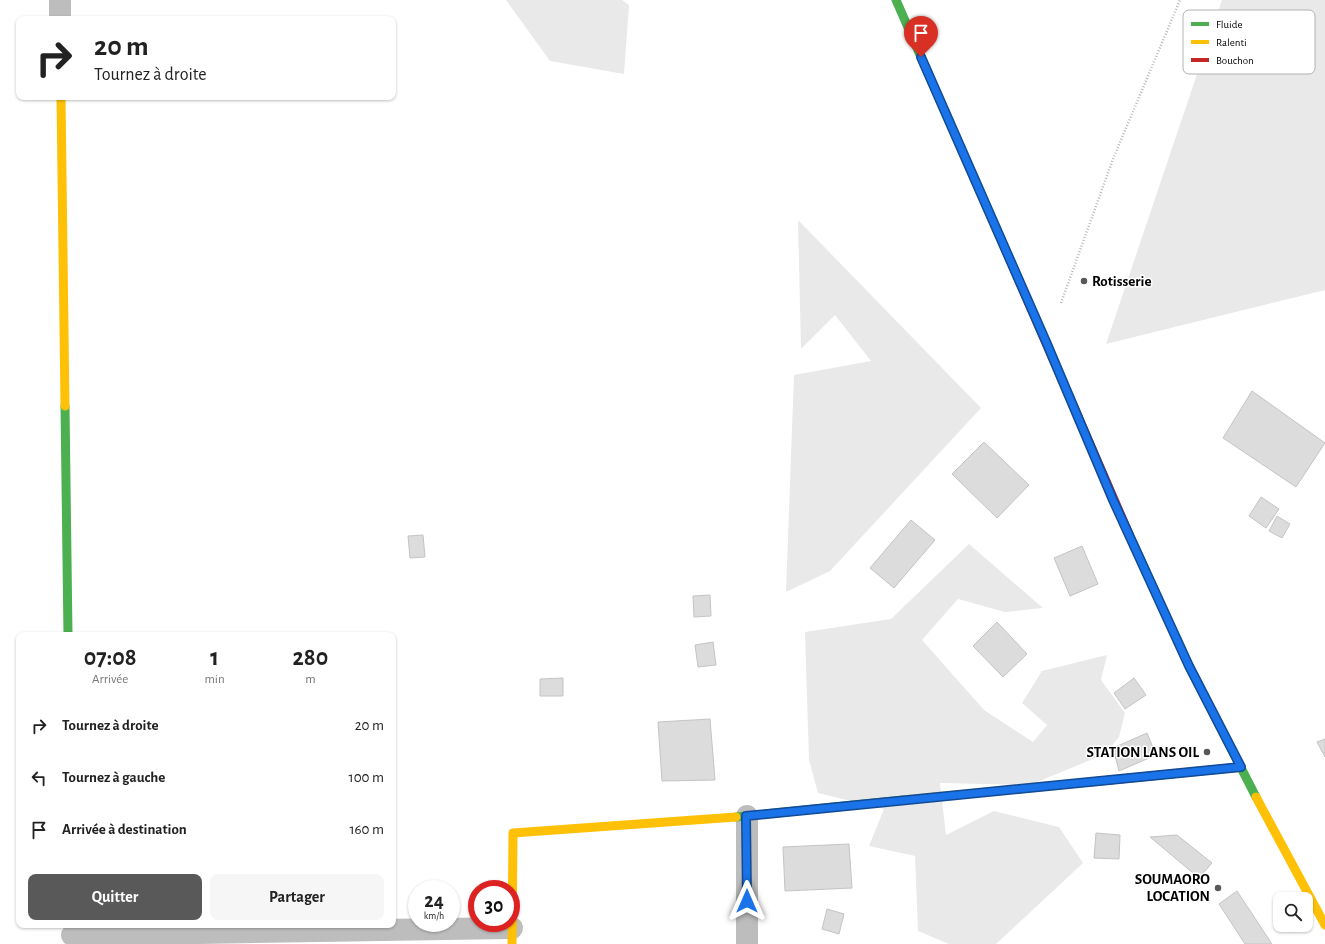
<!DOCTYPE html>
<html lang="fr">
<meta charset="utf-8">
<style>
body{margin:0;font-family:"Alegreya Sans",sans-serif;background:#f6f6f6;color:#222;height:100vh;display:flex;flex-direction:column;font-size:15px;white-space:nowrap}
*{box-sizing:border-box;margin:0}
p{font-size:13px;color:#767676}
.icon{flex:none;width:22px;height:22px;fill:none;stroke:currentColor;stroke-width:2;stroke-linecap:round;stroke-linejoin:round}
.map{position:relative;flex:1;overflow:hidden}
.details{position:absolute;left:16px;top:632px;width:380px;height:296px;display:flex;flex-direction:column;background:#fff;border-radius:8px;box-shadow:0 1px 3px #0004}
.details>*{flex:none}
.guide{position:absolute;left:16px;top:16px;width:380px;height:84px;border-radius:8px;box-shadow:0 1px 3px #0004;background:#fff;color:#222;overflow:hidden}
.controls{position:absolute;left:1273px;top:892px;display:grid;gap:8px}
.controls a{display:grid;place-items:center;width:40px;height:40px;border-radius:8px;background:#fff;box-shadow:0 1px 3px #0004;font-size:20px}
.speed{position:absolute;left:408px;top:880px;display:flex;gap:8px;font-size:20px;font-weight:700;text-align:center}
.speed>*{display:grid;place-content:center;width:52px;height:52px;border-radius:50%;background:#fff;box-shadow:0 1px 3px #0004;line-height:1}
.speed small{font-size:10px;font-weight:400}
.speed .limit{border:6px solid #d22;background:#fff;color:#111}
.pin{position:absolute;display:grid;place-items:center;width:34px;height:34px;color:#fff;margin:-41px -17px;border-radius:50% 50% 50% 0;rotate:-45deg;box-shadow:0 0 4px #0007}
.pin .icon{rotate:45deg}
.me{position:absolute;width:44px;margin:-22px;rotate:0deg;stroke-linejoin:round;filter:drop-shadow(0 0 3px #0008)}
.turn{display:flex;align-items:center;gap:14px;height:84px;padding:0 12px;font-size:18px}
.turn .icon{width:52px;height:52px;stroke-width:2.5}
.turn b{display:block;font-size:28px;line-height:34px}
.eta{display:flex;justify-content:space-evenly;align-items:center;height:68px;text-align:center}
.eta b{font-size:24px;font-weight:700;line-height:28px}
.action{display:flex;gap:8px;margin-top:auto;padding:8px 12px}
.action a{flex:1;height:46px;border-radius:8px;background:#595959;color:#fff;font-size:16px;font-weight:700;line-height:46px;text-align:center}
.action a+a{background:#f6f6f6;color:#222}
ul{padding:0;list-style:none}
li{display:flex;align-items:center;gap:12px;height:52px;padding:0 12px}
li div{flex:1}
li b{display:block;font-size:15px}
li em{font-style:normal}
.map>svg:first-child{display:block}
</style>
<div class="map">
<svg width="1325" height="944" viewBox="0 0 1325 944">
<rect width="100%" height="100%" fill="#fff"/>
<g fill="#e9e9e9">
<polygon points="506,0 622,0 629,5 624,74 550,61"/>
<polygon points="1222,0 1325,0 1325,290 1106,344"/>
<polygon points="798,220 981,408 830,571 786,592 794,375 871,361 835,315 801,349"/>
<polygon points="969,544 1043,608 1005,612 958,599 922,640 984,710 1033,742 1047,725 1022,703 1042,671 1107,655 1101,680 1125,713 1119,737 1105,754 1030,785 940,783 946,835 994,811 1059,827 1083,863 996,944 949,944 918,931 915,856 869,846 884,809 818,793 809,760 805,632 891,619"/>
</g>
<g fill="#dcdcdc" stroke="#c4c4c4">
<polygon points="1252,391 1325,443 1296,487 1223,438"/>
<polygon points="984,442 1029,485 997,518 952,474"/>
<polygon points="1261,497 1279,509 1266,528 1249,516"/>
<polygon points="1277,516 1290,524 1282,538 1269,531"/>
<polygon points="911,520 935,540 894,588 870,568"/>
<polygon points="423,535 425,557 410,558 408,536"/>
<polygon points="1082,546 1098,584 1070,596 1054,558"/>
<polygon points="710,595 711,616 694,617 693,596"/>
<polygon points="997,622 1027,654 1003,677 973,646"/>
<polygon points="713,642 716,665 698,667 695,645"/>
<polygon points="563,678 563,696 540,696 540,679"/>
<polygon points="1134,678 1146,695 1125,709 1114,693"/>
<polygon points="710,719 715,780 662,781 658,722"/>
<polygon points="1147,733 1156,755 1119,771 1113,748"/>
<polygon points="1325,739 1325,757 1317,742"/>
<polygon points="1096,833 1120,835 1119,859 1094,858"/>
<polygon points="1177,835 1212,863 1199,878 1150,837"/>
<polygon points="849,844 852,888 785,891 783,847"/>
<polygon points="1237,891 1272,944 1245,944 1219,904"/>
<polygon points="827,909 844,914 839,934 822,929"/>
</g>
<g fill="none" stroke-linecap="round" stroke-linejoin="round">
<polyline stroke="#b8b8b8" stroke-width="2.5" stroke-dasharray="1 2" stroke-linecap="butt" points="1061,303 1113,159 1180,0"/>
<g stroke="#bdbdbd" stroke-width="22">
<polyline points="60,0 60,19"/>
<polyline points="747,816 747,944"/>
<polyline points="72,935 512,928"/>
</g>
<g stroke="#4caf50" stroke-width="9">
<polyline points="896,0 1014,269"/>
<polyline points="65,406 68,635"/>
<polyline points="1129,534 1189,666 1256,797"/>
<polyline points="736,817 904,800"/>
</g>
<g stroke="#ffc107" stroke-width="9">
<polyline points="61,97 65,406"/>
<polyline points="1256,797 1325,925"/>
<polyline points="904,800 1090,782"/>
<polyline points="512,944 513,833 736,817"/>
</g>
<g stroke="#c62828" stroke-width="9">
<polyline points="1014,269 1129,534"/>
<polyline points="1090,782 1241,767"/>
</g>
</g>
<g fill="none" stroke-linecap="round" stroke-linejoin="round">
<defs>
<polyline id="route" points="747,901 746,816 1241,767 1189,666 1113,500 1047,344 921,57"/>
</defs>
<use href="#route" stroke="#114b97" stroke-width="10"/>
<use href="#route" stroke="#1a73e8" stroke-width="7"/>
</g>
<g fill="#595959" stroke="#fff" stroke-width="1.5">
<circle cx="1084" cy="281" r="4"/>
<circle cx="1207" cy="752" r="4"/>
<circle cx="1218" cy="888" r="4"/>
</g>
<g text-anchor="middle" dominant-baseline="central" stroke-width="3" stroke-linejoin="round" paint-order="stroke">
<g font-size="15" font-weight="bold" fill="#000" stroke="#fff" text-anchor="end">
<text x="1092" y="281" text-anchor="start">Rotisserie</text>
<text x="1199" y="752">STATION LANS OIL</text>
<text x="1210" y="879">SOUMAORO<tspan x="1210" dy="17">LOCATION</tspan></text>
</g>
</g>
<rect x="1183" y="10" width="132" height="64" rx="6" fill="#fff" stroke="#b2b2b2" stroke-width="1"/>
<rect x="1191" y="22" width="18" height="4" fill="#4caf50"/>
<rect x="1191" y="40" width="18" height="4" fill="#ffc107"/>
<rect x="1191" y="58" width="18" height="4" fill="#c62828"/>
<g font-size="11" fill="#000">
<text x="1216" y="28">Fluide</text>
<text x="1216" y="46">Ralenti</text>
<text x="1216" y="64">Bouchon</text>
</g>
</svg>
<div class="controls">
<a><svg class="icon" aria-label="search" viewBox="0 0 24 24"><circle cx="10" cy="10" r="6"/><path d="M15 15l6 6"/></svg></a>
</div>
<div class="speed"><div>24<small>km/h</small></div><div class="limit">30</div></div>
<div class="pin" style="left:921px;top:57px;background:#d93025"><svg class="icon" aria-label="arrive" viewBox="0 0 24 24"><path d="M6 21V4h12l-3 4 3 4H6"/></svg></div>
<svg class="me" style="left:747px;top:901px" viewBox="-20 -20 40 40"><path d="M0-17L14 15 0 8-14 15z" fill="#1a73e8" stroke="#fff" stroke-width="4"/></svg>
<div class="guide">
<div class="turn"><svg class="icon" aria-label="right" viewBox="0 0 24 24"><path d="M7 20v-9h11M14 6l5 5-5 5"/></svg><div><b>20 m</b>Tournez à droite</div></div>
</div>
<section class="details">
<div class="eta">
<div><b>07:08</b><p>Arrivée</p></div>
<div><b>1</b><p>min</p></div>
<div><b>280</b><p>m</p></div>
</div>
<ul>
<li><svg class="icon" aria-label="right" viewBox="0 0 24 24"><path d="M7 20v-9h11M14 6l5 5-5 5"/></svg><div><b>Tournez à droite</b></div><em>20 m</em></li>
<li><svg class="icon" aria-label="left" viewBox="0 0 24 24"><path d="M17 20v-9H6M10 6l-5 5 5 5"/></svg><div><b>Tournez à gauche</b></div><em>100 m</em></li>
<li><svg class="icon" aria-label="arrive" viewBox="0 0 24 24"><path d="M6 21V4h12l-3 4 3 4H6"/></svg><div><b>Arrivée à destination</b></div><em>160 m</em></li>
</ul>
<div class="action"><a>Quitter</a><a>Partager</a></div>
</section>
</div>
